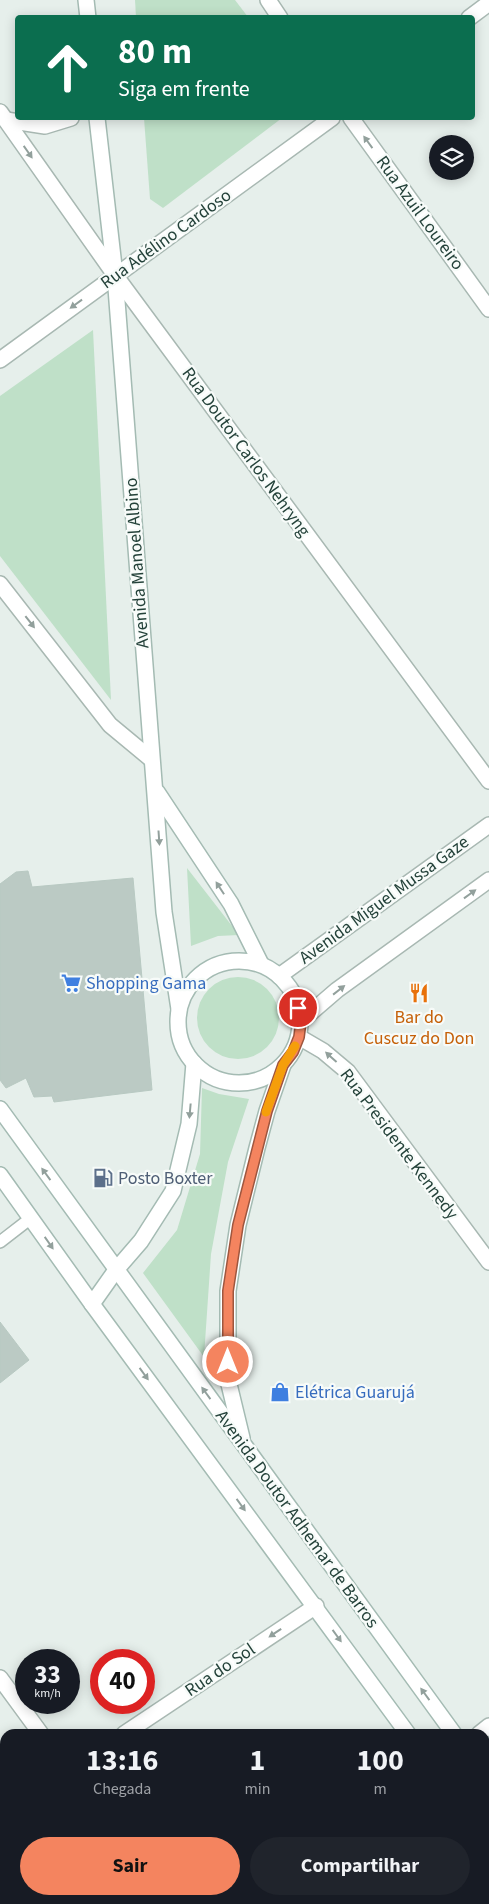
<!DOCTYPE html>
<html lang="pt">
<meta charset="utf-8">
<style>
body{margin:0;font-family:"Source Sans 3",sans-serif;background:#20242c;color:#f1f3f6;height:100vh;display:flex;flex-direction:column;font-size:19px;white-space:nowrap}
*{box-sizing:border-box;margin:0}
p{font-size:16px;color:#9ea1a6}
.icon{flex:none;width:28px;height:28px;fill:none;stroke:currentColor;stroke-width:2;stroke-linecap:round;stroke-linejoin:round}
.map{position:relative;flex:1;overflow:hidden}
.drawer{position:absolute;left:0px;top:1729px;width:490px;height:176px;display:flex;flex-direction:column;background:#171b24;border-radius:15px 15px 0 0;box-shadow:0 2px 12px #0003}
.drawer>*{flex:none}
.guide{position:absolute;left:15px;top:15px;width:460px;height:105px;border-radius:5px;box-shadow:0 2px 12px #0003;background:#0b6e4f;color:#fff;overflow:hidden}
.tools{position:absolute;left:429px;top:135px;display:grid;gap:10px}
.tools a{display:grid;place-items:center;width:45px;height:45px;border-radius:50%;background:#171b24;box-shadow:0 2px 12px #0003;font-size:25px}
.speed{position:absolute;left:15px;top:1649px;display:flex;gap:10px;font-size:25px;font-weight:700;text-align:center}
.speed>*{display:grid;place-content:center;width:65px;height:65px;border-radius:50%;background:#171b24;box-shadow:0 2px 12px #0003;line-height:1}
.speed small{font-size:12px;font-weight:400}
.speed .limit{border:8px solid #d22;background:#fff;color:#111}
.pin{position:absolute;display:grid;place-items:center;width:42px;height:42px;color:#fff;margin:-21px;border:2px solid #fff;border-radius:50%;box-shadow:0 1px 5px #0007}
.me{position:absolute;width:55px;margin:-28px;rotate:0deg;stroke-linejoin:round;filter:drop-shadow(0 0 4px #0008)}
.turn{display:flex;align-items:center;gap:18px;height:105px;padding:0 20px;font-size:22px}
.turn .icon{width:65px;height:65px;stroke-width:2.5}
.turn b{display:block;font-size:35px;line-height:42px}
.eta{display:flex;justify-content:space-evenly;align-items:center;height:85px;text-align:center}
.eta b{font-size:30px;font-weight:700;line-height:35px}
.action{display:flex;gap:10px;margin-top:auto;padding:10px 20px}
.action a{flex:1;height:58px;border-radius:30px;background:#f4845f;color:#111;font-size:20px;font-weight:700;line-height:58px;text-align:center}
.action a+a{background:#20242c;color:#f1f3f6}
.map>svg:first-child{display:block}
</style>
<div class="map">
<svg width="489" height="1904" viewBox="0 0 489 1904">
<rect width="100%" height="100%" fill="#e6efeb"/>
<g fill="#bfe0c8">
<polygon points="135,0 235,0 248,17 136,17"/>
<polygon points="144,118 282,118 163,208 150,199"/>
<polygon points="93,330 111,700 0,556 0,396"/>
<polygon points="187,868 239,935 218,936 191,946"/>
<circle cx="238" cy="1018" r="41"/>
<polygon points="202,1088 219,1094 249,1099 228,1162 211,1254 204,1357 143,1273 177,1230 200,1154"/>
</g>
<g fill="#bbcac4" stroke="#b8c9c2">
<polygon points="28,871 32,887 133,878 152,1090 54,1102 52,1096 34,1097 26,1078 6,1088 0,1080 0,884 16,872"/>
<polygon points="0,1322 29,1360 0,1383"/>
</g>
<g fill="none" stroke-linecap="round" stroke-linejoin="round">
<defs>
<polyline id="lane" points="0,1242 31,1218"/>
<g id="street">
<polyline points="268,0 280,18"/>
<polyline points="469,18 489,3"/>
<polyline points="0,112 115,275 489,781"/>
<polyline points="351,118 489,309"/>
<polyline points="6,120 45,126 71,118"/>
<polyline points="0,360 332,118"/>
<polyline points="0,584 110,725 151,759"/>
<polyline points="279,976 489,825"/>
<polyline points="301,1021 337,990 489,880"/>
<polyline points="299,1037 323,1051 348,1072 489,1262"/>
<polyline points="0,1678 41,1734"/>
<polyline points="124,1734 316,1606"/>
<polyline points="479,1734 489,1726"/>
<polyline points="0,1820 5,1817"/>
<polyline points="164,1900 167,1904"/>
</g>
<g id="secondary">
<polyline points="86,0 88,18"/>
<polyline points="97,118 115,275 164,912 179,1009"/>
<polyline points="157,792 231,904 261,964"/>
<circle cx="239" cy="1022" r="61"/>
<polyline points="0,1109 454,1734"/>
<polyline points="0,1175 92,1304 408,1734"/>
<polyline points="92,1304 116,1270 141,1241 173,1191 189,1124 194,1063"/>
<polyline points="242,1438 228,1380 228,1291 238,1225 257,1148 267,1111 283,1065"/>
<polyline points="485,1777 489,1782"/>
<polyline points="485,1841 489,1846"/>
</g>
</defs>
<use href="#lane" stroke="#a8b8b2" stroke-width="14"/>
<use href="#street" stroke="#a8b8b2" stroke-width="18"/>
<use href="#secondary" stroke="#a4bbb3" stroke-width="18"/>
<polyline stroke="#86b3a5" stroke-width="3" stroke-dasharray="2.5 4" stroke-linecap="butt" points="485,1810 489,1816"/>
<use href="#lane" stroke="#fff" stroke-width="11"/>
<use href="#street" stroke="#fff" stroke-width="15"/>
<use href="#secondary" stroke="#fff" stroke-width="15"/>
</g>
<defs><path id="oneway-solid" d="M-6-.8H1V-3.2L6.5 0L1 3.2V.8H-6Z" transform="scale(1.25)"/></defs>
<g fill="#92a09c">
<use href="#oneway-solid" transform="translate(368 142) rotate(-126)"/>
<use href="#oneway-solid" transform="translate(28 152) rotate(55)"/>
<use href="#oneway-solid" transform="translate(76 304) rotate(144)"/>
<use href="#oneway-solid" transform="translate(30 622) rotate(52)"/>
<use href="#oneway-solid" transform="translate(159 838) rotate(86)"/>
<use href="#oneway-solid" transform="translate(220 888) rotate(-123)"/>
<use href="#oneway-solid" transform="translate(470 894) rotate(-36)"/>
<use href="#oneway-solid" transform="translate(339 990) rotate(-38)"/>
<use href="#oneway-solid" transform="translate(331 1057) rotate(-138)"/>
<use href="#oneway-solid" transform="translate(190 1111) rotate(95)"/>
<use href="#oneway-solid" transform="translate(46 1174) rotate(-126)"/>
<use href="#oneway-solid" transform="translate(49 1243) rotate(55)"/>
<use href="#oneway-solid" transform="translate(144 1374) rotate(54)"/>
<use href="#oneway-solid" transform="translate(206 1393) rotate(-126)"/>
<use href="#oneway-solid" transform="translate(241 1505) rotate(54)"/>
<use href="#oneway-solid" transform="translate(275 1633) rotate(146)"/>
<use href="#oneway-solid" transform="translate(337 1636) rotate(54)"/>
<use href="#oneway-solid" transform="translate(425 1694) rotate(-126)"/>
</g>
<g fill="none" stroke-linecap="round" stroke-linejoin="round">
<defs>
<polyline id="route" points="228,1362 228,1291 238,1225 267,1111 283,1065 293,1052 299,1037 301,1021 298,1008"/>
</defs>
<use href="#route" stroke="#9f563e" stroke-width="12"/>
<use href="#route" stroke="#f4845f" stroke-width="9"/>
<polyline stroke="#f59e0b" stroke-width="9" points="266,1112 283,1065 295,1046"/>
</g>
<defs>
<symbol id="supermarket-bare" viewBox="-9 -9 18 18"><path d="M-6-5.5h2.5l.6 2H6L4.5 2H-2.5L-4.4-4H-6ZM-1.5 3.2a1.3 1.3 0 1 0 .1 0ZM3 3.2a1.3 1.3 0 1 0 .1 0Z" fill="#3f7fe0" stroke="#f7fbf9" stroke-width="2.5" paint-order="stroke"/></symbol>
<symbol id="restaurant-bare" viewBox="-9 -9 18 18"><path d="M-5-6h1v4h1v-4h1v4h1v-4h1v5L-1.5 .5V6h-2V.5L-5-1ZM5-6V6H3V1.5H1.5Q1.5-4 5-6Z" fill="#e8710a" stroke="#f7fbf9" stroke-width="2.5" paint-order="stroke"/></symbol>
<symbol id="fuel-bare" viewBox="-9 -9 18 18"><path d="M-5.5-6h7V0h2V4h1.3V-2.5L3-4.5l.8-.8L6-3V5H2.5V1h-1V6h-7ZM-4.2-4.7v3.2H.2V-4.7Z" fill="#5c6f8a" stroke="#f7fbf9" stroke-width="2.5" paint-order="stroke"/></symbol>
<symbol id="shop-bare" viewBox="-9 -9 18 18"><path d="M-5-2.5h2.3a2.7 3.5 0 0 1 5.4 0H5L5.5 6h-11ZM-1.5-2.5h3a1.5 2.3 0 0 0-3 0Z" fill="#3f7fe0" stroke="#f7fbf9" stroke-width="2.5" paint-order="stroke"/></symbol>
</defs>
<g fill-rule="evenodd">
<use href="#supermarket-bare" x="57" y="969" width="28" height="28"/>
<use href="#restaurant-bare" x="405" y="979" width="28" height="28"/>
<use href="#fuel-bare" x="89" y="1164" width="28" height="28"/>
<use href="#shop-bare" x="266" y="1378" width="28" height="28"/>
</g>
<g text-anchor="middle" dominant-baseline="central" stroke-width="4.5" stroke-linejoin="round" paint-order="stroke">
<g font-size="18" fill="#24423a" stroke="#f7fbf9">
<text transform="translate(420 213) rotate(54)">Rua Azuil Loureiro</text>
<text transform="translate(166 239) rotate(-36)">Rua Adélino Cardoso</text>
<text transform="translate(246 452) rotate(54)">Rua Doutor Carlos Nehryng</text>
<text transform="translate(137 563) rotate(-94)">Avenida Manoel Albino</text>
<text transform="translate(384 900) rotate(-36)">Avenida Miguel Mussa Gaze</text>
<text transform="translate(399 1144) rotate(53)">Rua Presidente Kennedy</text>
<text transform="translate(297 1519) rotate(54)">Avenida Doutor Adhemar de Barros</text>
<text transform="translate(220 1670) rotate(-34)">Rua do Sol</text>
</g>
<g font-size="18" fill="#366cbe" stroke="#f7fbf9" text-anchor="start">
<text x="86" y="983">Shopping Gama</text>
<text x="295" y="1392">Elétrica Guarujá</text>
</g>
<g font-size="18" fill="#c56008" stroke="#f7fbf9">
<text x="419" y="1017">Bar do<tspan x="419" dy="21">Cuscuz do Don</tspan></text>
</g>
<g font-size="18" fill="#4e5e75" stroke="#f7fbf9" text-anchor="start">
<text x="118" y="1178">Posto Boxter</text>
</g>
</g>
</svg>
<div class="tools">
<a><svg class="icon" aria-label="layers" viewBox="0 0 24 24"><path d="M12 4l9 5-9 5-9-5zM3 14l9 5 9-5"/></svg></a>
</div>
<div class="speed"><div>33<small>km/h</small></div><div class="limit">40</div></div>
<div class="pin" style="left:298px;top:1008px;background:#d93025"><svg class="icon" aria-label="arrive" viewBox="0 0 24 24"><path d="M6 21V4h12l-3 4 3 4H6"/></svg></div>
<svg class="me" style="left:228px;top:1362px" viewBox="-20 -20 40 40"><circle r="17" fill="#f4845f" stroke="#fff" stroke-width="3"/><path d="M0-11L8 9 0 5-8 9z" fill="#fff"/></svg>
<div class="guide">
<div class="turn"><svg class="icon" aria-label="ahead" viewBox="0 0 24 24"><path d="M12 20V5M6 11l6-6 6 6"/></svg><div><b>80 m</b>Siga em frente</div></div>
</div>
<section class="drawer">
<div class="eta">
<div><b>13:16</b><p>Chegada</p></div>
<div><b>1</b><p>min</p></div>
<div><b>100</b><p>m</p></div>
</div>
<div class="action"><a>Sair</a><a>Compartilhar</a></div>
</section>
</div>
